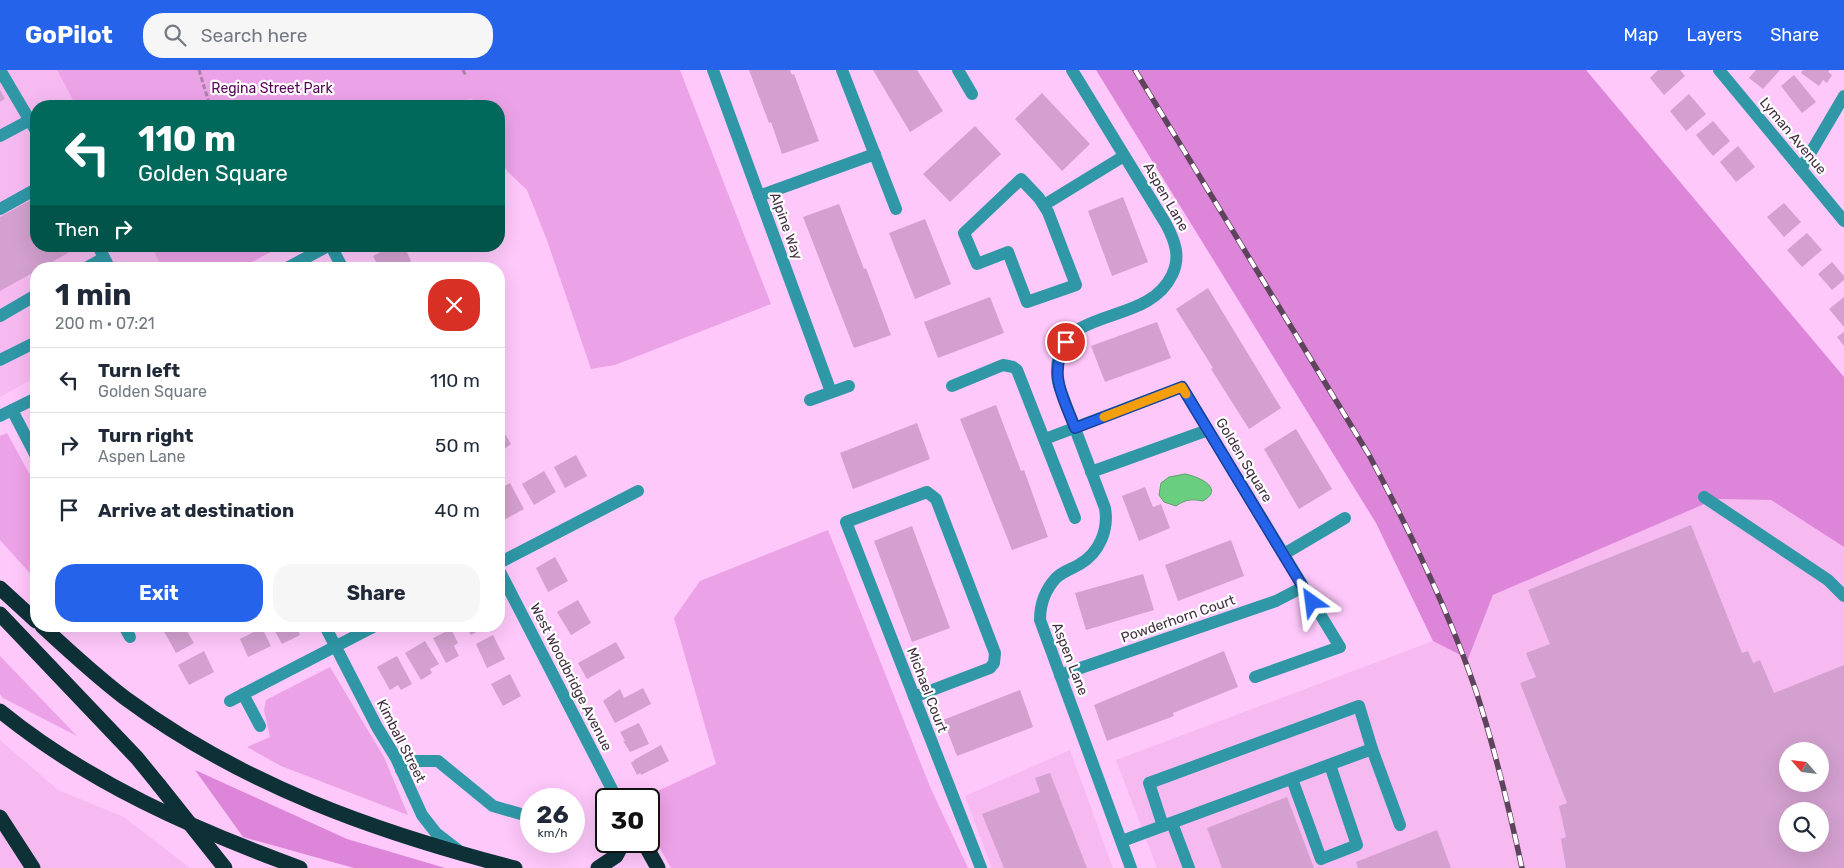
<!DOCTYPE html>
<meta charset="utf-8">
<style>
body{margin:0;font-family:Rubik,sans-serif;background:#f6f6f7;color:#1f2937;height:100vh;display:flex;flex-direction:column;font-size:19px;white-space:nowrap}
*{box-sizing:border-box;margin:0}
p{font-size:16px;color:#747a83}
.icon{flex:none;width:28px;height:28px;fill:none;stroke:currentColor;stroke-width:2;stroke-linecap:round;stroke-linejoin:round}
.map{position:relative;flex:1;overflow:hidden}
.side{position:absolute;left:30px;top:192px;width:475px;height:370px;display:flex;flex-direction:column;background:#fff;border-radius:20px;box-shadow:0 5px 20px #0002}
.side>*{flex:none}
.banner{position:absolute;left:30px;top:30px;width:475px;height:152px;border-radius:20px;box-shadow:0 5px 20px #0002;background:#00695c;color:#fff;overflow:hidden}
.needle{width:32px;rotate:298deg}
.buttons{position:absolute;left:1779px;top:672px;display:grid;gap:10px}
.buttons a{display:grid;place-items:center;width:50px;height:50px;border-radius:50%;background:#fff;box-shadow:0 5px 20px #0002;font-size:25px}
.speed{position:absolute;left:520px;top:718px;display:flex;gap:10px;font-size:25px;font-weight:700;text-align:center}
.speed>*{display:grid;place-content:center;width:65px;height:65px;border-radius:50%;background:#fff;box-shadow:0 5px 20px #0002;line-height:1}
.speed small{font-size:12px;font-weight:400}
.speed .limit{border:2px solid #111;border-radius:8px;background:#fff;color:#111}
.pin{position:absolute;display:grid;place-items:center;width:42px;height:42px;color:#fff;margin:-21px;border:2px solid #fff;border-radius:50%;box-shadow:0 1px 5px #0007}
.me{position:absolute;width:55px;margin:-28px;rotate:329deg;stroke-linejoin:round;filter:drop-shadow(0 0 4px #0008)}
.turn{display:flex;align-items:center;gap:18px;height:105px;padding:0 25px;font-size:22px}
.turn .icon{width:65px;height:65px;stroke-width:2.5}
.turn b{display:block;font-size:35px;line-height:42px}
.then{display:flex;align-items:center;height:48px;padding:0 25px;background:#0003;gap:10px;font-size:19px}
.round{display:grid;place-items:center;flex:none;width:52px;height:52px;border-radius:20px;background:#f6f6f7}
.headline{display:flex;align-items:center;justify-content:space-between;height:85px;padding:0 25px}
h1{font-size:30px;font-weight:700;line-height:38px}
.primary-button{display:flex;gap:10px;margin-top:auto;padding:10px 25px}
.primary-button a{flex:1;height:58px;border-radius:20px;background:#2563eb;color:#fff;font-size:20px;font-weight:700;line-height:58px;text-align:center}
.primary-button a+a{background:#f6f6f7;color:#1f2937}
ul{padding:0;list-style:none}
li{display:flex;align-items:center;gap:15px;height:65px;padding:0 25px;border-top:1px solid #e0e1e3}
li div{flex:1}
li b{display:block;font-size:19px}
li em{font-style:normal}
header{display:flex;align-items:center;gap:30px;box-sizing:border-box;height:70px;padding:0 25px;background:#2563eb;color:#fff}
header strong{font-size:24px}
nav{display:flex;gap:28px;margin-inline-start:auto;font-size:18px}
.search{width:350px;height:45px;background:#f6f6f7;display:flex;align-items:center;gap:12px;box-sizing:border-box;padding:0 18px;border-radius:20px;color:#747a83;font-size:19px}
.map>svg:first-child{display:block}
</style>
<header>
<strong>GoPilot</strong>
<div class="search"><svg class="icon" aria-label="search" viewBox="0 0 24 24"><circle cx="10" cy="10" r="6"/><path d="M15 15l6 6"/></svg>Search here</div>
<nav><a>Map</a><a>Layers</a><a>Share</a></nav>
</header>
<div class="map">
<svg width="1844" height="798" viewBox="0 0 1844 798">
<rect width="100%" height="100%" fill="#fec8fa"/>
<g fill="#f6baf1" fill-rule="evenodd">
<polygon points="0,0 57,0 76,36 36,36 36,176 151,176 163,199 36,199 36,307 0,327"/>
<path d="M1716,429L1771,430L1844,477V798H1157L1116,690L1433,571L1468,589L1493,525ZM1788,681H1820V714H1788ZM1788,741H1820V774H1788Z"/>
<polygon points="0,670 58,720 124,747 190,798 0,798"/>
<polygon points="1070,680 1113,798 992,798 965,726"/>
</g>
<g fill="#eca2e7">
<polygon points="57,0 680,0 771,234 615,295 591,299 548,173 527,120 507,101 499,89 499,36 461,36 476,26 457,36 76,36"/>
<polygon points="151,176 282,176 239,199 163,199"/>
<polygon points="7,363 36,416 36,510 0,470 0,366"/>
<polygon points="828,460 931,719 968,798 671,798 649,758 649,729 640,729 716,694 674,548 700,511"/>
<polygon points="0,586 77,666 3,628 0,624"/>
<polygon points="330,597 384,687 408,745 281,696 247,677 270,667 264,640 266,630"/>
</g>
<g fill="#dd86d9">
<polygon points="1096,0 1586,0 1844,307 1844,477 1771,430 1716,429 1493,525 1468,589 1433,571 1376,453"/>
<polygon points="195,700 347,769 445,798 354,798 243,767"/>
</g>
<path fill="#69cf7f" stroke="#5e9f6d" d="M1185,404C1197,406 1226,418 1203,431C1192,429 1186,429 1176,436L1164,432L1159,425L1161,413L1169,407Z"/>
<g fill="#d3a0cf" fill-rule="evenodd">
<polygon points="749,0 790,0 792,5 794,4 819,71 782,84 771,52 769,53"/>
<polygon points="873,0 917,0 943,41 910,62"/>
<polygon points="1658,0 1680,0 1685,6 1664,25 1650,8"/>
<polygon points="1756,0 1780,0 1763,19 1749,8"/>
<polygon points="1803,0 1830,0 1828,2 1832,5 1827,13 1823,10 1819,16 1801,3"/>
<polygon points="1794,5 1816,32 1802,43 1781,16"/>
<polygon points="0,20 5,29 0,32"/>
<polygon points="1042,23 1090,74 1062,101 1015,49"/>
<polygon points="1689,24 1706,44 1686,61 1670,41"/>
<polygon points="1713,51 1730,71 1713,86 1696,65"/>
<polygon points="975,56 1001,84 950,132 923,104"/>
<polygon points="1738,76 1755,97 1736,112 1720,92"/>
<polygon points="36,127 36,176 80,176 40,199 36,199 36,201 0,221 0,147"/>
<polygon points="1123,127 1148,192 1112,206 1088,141"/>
<polygon points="1784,133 1801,152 1784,167 1767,147"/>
<polygon points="839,134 864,199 866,198 891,265 854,278 803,147"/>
<polygon points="925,149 951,214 915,229 889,163"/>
<polygon points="1807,163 1822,180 1802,197 1787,180"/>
<polygon points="392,176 404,176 411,191 396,199 380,199 373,186"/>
<polygon points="1832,192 1844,206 1844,210 1832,220 1818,204"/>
<polygon points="1208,218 1281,338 1249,359 1211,299 1213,298 1176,239"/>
<polygon points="990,227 1004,263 938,288 924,252"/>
<polygon points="1844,227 1844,257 1829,239"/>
<polygon points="1157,252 1171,288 1105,312 1091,276"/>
<polygon points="1844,262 1844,276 1837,267"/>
<polygon points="996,335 1021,401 1024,400 1048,467 1012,480 960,349"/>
<polygon points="917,353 930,389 853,419 840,383"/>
<polygon points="502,359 511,374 499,383 499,361"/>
<polygon points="1296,359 1332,419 1299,439 1264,379"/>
<polygon points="576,385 587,406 565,418 554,397"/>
<polygon points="544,401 556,422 534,435 522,414"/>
<polygon points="510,413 524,439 502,451 499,445 499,419"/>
<polygon points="1145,417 1153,437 1161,434 1170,458 1139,471 1122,426"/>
<path d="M1691,455L1742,583L1748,581L1753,593L1760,590L1774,623L1844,595V798H1566L1561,769L1566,767L1559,736L1567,733L1520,613L1536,607L1526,583L1550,574L1528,520ZM1788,681H1820V714H1788ZM1788,741H1820V774H1788Z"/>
<polygon points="912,456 950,558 912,572 874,471"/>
<polygon points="1231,470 1244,506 1178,531 1165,495"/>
<polygon points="555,487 568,511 548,522 536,498"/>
<polygon points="1143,504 1154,540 1086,560 1075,523"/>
<polygon points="578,530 591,553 571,565 557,542"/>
<polygon points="161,556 184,556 194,573 176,583"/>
<polygon points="272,556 296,556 300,565 282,574"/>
<polygon points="466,556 487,556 471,565"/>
<polygon points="262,558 271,576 248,587 240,569"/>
<polygon points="451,559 458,573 454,576 459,586 446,593 433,568"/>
<polygon points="493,565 505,589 487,598 476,574"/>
<polygon points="425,571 439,594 430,599 432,603 421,610 405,583"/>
<polygon points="616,572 625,588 587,609 578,593"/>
<polygon points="204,581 214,602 189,615 178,595"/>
<polygon points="1224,581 1238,617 1173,643 1174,646 1107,671 1094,635"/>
<polygon points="397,586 412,614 401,620 398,615 390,620 377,597"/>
<polygon points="510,604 521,626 503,636 491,614"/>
<polygon points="643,618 651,634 615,653 603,631 620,619 624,628"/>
<polygon points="1020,620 1033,657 957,686 943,650"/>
<polygon points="639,653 649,674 630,682 623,671 625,671 620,662"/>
<polygon points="661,675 669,691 641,705 640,703 637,705 631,693 634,691 634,690"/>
<polygon points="1050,703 1087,798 1004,798 982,744 1040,722 1035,708"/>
<polygon points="1287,727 1314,798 1222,798 1207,758"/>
<polygon points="1437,760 1451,798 1358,798 1356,792"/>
</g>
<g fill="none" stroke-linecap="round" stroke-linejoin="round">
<g stroke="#aa83a7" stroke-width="3" stroke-dasharray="5 2.5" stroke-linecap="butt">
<polyline points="199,0 210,36"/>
<polyline points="463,0 466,6"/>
</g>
<g stroke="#2f97a6" stroke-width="12">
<polyline points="0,0 36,61"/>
<polyline points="713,0 831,322"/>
<polyline points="842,0 896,139"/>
<polyline points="958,0 972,24"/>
<path d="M1072,0L1166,154C1175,171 1181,187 1172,205C1155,241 1110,241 1079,259C1060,271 1053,295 1059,316L1105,438C1109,460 1099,483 1080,494C1072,499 1063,501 1056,508C1045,520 1040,534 1040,550L1131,798"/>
<polyline points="1719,0 1844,151"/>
<polyline points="0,66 30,50"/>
<polyline points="1801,99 1844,26"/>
<polygon points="1021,109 1039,128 1048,142 1076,215 1027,232 1008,182 977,194 964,163"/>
<polyline points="759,126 875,84"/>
<polyline points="1044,135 1124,86"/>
<polyline points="0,139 36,119"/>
<polyline points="98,176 110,199"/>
<polyline points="331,176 343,199"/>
<polyline points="84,199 104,188"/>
<polyline points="285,199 328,176"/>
<polyline points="0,246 36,225"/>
<polyline points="0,290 36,272"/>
<polyline points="952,316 1003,295 1013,297 1017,300 1075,448"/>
<polyline points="810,330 849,316"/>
<polyline points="12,340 36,386"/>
<polyline points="0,346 36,328"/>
<polyline points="1045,369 1182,317 1340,577 1255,607"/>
<polyline points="1091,402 1208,360"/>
<polyline points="1704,427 1828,510 1844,526"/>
<polyline points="1284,484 1345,448"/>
<polyline points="499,493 638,421"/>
<polyline points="499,500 617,729"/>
<polyline points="124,556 130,567"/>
<polyline points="325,556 377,657 396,688 422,745 436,763 458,780"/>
<polyline points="1060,605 1276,531 1303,517"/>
<polyline points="243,624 260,656"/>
<polyline points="914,627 990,598 994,593 995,583 936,429 927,422 846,452 981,798"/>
<polyline points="230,631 375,556"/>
<polyline points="401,700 416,691 438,691 493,736 531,747"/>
<polyline points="1292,709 1321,789 1357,775 1330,695"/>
<polyline points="1172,753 1189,798"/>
<polyline points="1163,756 1149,713 1359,636 1372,679 1400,755"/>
<polyline points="1122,771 1372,679"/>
</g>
<g stroke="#0d3137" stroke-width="15">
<polyline points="0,518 36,551"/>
<polyline points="0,544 137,688 159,715"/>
<path d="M42,556C69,581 96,606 125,628C243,715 375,762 515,798"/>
<path d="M0,641C89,713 193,759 300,798"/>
<polyline points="0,747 33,798"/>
<polyline points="643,771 658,798"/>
<polyline points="598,798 616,786 624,771"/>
</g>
<defs>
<path id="rail" d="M1135,0L1369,385C1410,461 1448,539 1476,621C1495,679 1509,738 1522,798"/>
</defs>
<use href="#rail" stroke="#5d445c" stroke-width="5.5"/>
<use href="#rail" stroke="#fefefe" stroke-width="4" stroke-dasharray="11" stroke-linecap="butt"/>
<polyline stroke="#0d3137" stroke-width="15" points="159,715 225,798"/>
</g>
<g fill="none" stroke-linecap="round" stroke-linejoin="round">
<defs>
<path id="route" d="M1066,272C1048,305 1063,326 1075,358L1182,317L1312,532"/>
</defs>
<use href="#route" stroke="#184099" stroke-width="12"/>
<use href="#route" stroke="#2563eb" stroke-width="9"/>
<polyline stroke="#f59e0b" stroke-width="9" points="1104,347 1182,317 1186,324"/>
</g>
<g text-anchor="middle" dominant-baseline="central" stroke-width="4.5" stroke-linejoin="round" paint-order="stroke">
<g font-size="14" fill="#590758" stroke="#fefefe">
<text x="272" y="18">Regina Street Park</text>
</g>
<g font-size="14" fill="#442f43" stroke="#fefefe">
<text transform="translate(1793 66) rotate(50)">Lyman Avenue</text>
<text transform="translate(1166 127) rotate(60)">Aspen Lane</text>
<text transform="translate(786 156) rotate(70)">Alpine Way</text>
<text transform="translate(1244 390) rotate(59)">Golden Square</text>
<text transform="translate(1178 549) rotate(-19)">Powderhorn Court</text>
<text transform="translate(1070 589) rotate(69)">Aspen Lane</text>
<text transform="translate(571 607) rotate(63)">West Woodbridge Avenue</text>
<text transform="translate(927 620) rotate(69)">Michael Court</text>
<text transform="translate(401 671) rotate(63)">Kimball Street</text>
</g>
</g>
</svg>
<div class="buttons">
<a><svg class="needle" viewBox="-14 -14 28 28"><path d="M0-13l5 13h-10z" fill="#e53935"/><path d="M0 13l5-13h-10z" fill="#747a83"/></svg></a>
<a><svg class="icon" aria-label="search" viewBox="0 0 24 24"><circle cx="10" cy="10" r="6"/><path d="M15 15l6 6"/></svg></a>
</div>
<div class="speed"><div>26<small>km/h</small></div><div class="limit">30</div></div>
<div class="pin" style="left:1066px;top:272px;background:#d93025"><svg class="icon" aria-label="arrive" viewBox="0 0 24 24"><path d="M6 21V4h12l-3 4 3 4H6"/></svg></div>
<svg class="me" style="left:1312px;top:532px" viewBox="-20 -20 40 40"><path d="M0-17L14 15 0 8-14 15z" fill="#2563eb" stroke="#fff" stroke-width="4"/></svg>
<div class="banner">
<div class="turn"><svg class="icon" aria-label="left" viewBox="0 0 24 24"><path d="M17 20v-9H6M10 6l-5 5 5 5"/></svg><div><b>110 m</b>Golden Square</div></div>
<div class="then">Then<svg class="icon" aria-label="right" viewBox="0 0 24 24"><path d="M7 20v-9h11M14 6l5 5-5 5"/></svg></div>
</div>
<section class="side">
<div class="headline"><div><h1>1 min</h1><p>200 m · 07:21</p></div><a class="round" style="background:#d93025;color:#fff"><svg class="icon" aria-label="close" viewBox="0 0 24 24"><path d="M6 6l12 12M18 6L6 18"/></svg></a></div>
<ul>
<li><svg class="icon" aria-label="left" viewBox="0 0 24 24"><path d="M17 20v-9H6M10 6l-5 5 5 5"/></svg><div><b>Turn left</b><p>Golden Square</p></div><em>110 m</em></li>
<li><svg class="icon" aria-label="right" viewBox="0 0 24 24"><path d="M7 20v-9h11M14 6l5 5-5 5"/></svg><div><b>Turn right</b><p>Aspen Lane</p></div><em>50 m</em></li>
<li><svg class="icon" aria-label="arrive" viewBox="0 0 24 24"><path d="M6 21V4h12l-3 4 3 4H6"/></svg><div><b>Arrive at destination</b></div><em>40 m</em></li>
</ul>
<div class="primary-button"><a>Exit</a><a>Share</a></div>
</section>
</div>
